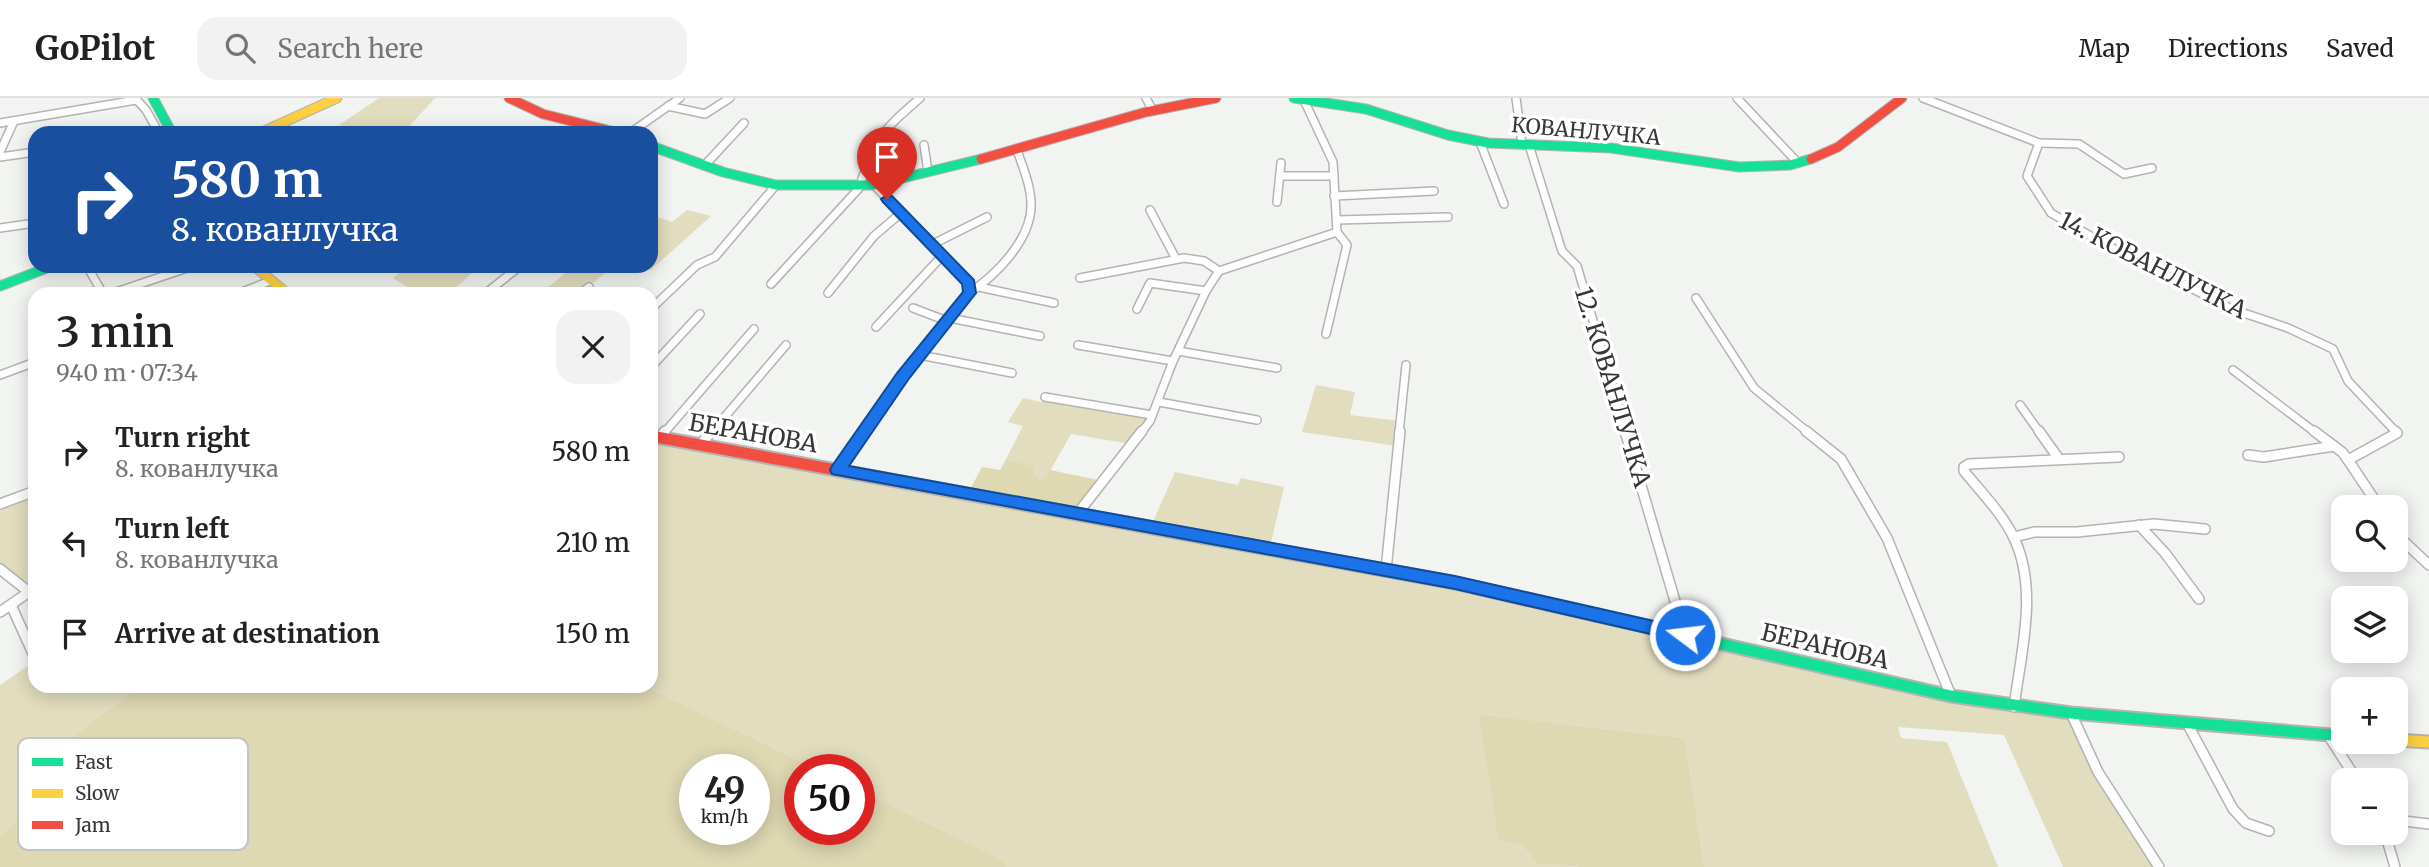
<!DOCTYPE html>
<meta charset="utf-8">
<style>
body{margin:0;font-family:Merriweather,serif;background:#f2f2f2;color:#222;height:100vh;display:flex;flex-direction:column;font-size:26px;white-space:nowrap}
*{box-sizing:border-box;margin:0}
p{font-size:23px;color:#767676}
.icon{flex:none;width:38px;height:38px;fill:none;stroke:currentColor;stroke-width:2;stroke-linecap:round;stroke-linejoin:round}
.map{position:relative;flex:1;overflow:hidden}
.sheet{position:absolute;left:28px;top:189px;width:630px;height:406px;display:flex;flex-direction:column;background:#fff;border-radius:21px;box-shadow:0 4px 18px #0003}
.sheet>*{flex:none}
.guide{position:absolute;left:28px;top:28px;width:630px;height:147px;border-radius:21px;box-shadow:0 4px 18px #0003;background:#1a4fa0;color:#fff;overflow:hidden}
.controls{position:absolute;left:2331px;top:397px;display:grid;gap:14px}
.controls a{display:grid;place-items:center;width:77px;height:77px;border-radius:14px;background:#fff;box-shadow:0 4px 18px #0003;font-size:35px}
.speed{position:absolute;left:679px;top:656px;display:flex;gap:14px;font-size:35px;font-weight:700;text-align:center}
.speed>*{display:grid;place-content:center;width:91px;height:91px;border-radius:50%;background:#fff;box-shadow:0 4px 18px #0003;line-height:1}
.speed small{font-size:18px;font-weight:400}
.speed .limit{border:10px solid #d22;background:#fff;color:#111}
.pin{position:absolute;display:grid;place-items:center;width:60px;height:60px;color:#fff;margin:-72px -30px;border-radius:50% 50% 50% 0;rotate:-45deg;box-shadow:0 0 7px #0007}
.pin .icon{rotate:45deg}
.me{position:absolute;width:77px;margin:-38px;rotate:285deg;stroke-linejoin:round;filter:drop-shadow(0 0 5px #0008)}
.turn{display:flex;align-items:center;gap:24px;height:147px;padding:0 28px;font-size:32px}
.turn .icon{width:91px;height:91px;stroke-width:2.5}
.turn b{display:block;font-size:49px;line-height:60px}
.round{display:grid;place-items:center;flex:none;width:74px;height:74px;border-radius:21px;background:#f2f2f2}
.overview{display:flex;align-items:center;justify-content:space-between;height:119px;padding:0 28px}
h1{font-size:42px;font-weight:600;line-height:52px}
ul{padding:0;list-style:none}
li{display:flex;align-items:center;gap:21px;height:91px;padding:0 28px}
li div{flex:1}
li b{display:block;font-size:26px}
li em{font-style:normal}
header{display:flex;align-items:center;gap:42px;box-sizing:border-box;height:98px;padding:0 35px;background:#fff;border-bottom:2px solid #e0e0e0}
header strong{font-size:33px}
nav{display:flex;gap:38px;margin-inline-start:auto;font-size:24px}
.search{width:490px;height:63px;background:#f2f2f2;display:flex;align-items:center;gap:18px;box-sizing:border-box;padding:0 24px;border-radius:21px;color:#767676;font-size:26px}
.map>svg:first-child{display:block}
</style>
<header>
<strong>GoPilot</strong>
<div class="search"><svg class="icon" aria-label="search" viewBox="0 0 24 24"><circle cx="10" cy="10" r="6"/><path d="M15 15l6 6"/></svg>Search here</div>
<nav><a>Map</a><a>Directions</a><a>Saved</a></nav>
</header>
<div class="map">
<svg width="2429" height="769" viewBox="0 0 2429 769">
<rect width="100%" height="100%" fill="#f2f4f1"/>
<g fill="#e2ddbe">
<polygon points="379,0 435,0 403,35 355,35 339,27"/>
<polygon points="687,112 711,118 651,172 639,168 651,168 651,117 672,124"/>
<path d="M409,168H480C470,176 456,192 445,196C427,202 406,189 393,180Z"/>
<polygon points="574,168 613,168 580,196 540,196"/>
<polygon points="1316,287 1355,294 1350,317 1400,323 1397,348 1302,334"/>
<polygon points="1045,299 1152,317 1131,346 1071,336 1046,380 1039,381 1034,374 1035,368 1006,361 1023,328 1008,324 1023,300 1041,304"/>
<polygon points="651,338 1151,428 1175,374 1238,387 1241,380 1284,389 1270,449 1869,580 2071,615 2098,674 2159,769 2063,769 2004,637 1898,629 1901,640 1947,644 1998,769 1704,769 1685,640 1478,616 1498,742 1522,748 1538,766 1579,769 1007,769 1000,760 859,692 859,672 819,672 645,588 651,588"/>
<polygon points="35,393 35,491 29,494 0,471 0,406"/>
<polygon points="35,563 35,588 140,588 77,635 66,655 69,679 0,737 0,587"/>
</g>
<g fill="#ded8b3" fill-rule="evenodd">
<polygon points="1006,361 1035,368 1034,374 1039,381 1046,380 1050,372 1103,383 1078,415 968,395 982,369 1000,372"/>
<path d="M140,588H645L819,672H800V732H859V692L1000,760L1007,769H0V737L69,680L66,655L77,635ZM754,672V732H695V672Z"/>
<polygon points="1478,616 1685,640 1704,769 1579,769 1538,766 1522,748 1498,742"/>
</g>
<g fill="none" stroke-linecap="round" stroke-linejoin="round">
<defs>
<g id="street-far1">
<polyline points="135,0 146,12 159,35"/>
<polyline points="1146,0 1153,13"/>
<polyline points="1516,0 1522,46"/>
<polyline points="1737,0 1798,65"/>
<polyline points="1923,0 2039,45 2027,78 2051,115 2099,143 2232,211 2288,230 2333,251 2348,283 2397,335"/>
<polyline points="668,8 705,16 730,0"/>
<polyline points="0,25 136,2"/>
<polyline points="630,35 680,0"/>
<polyline points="1480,44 1504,106"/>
<polyline points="2039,45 2079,46 2124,76 2152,70"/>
<polyline points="924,47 928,74"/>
<polyline points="1529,47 1562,153 1577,168 1626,335"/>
<polyline points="0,54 14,23"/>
<polyline points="0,59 35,54"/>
<polyline points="704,68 744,25"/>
<polyline points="1280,78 1334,78"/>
<path d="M860,87C876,39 882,33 920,0"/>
<polyline points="1334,98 1434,93"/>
<polyline points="1277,104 1281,65"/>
<polyline points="1150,112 1176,161"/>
<polyline points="1337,122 1448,119"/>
<polyline points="0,130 35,125"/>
<polyline points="931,147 987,119"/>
<polyline points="87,168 103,196"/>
<polyline points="1080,180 1184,160 1204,163 1219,173"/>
<polyline points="771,186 862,87"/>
<polyline points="979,189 1054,205"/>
<polyline points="828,195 874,138 901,115"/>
<path d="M969,195C996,177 1029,144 1031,110C1032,90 1023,70 1017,52"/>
<polyline points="110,196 193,168"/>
<polyline points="237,196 270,183"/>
<polyline points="485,196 520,168"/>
<polyline points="580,196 589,189"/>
<polyline points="1696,200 1754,290 1809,335"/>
<polyline points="913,210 947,223"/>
<polyline points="651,211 697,167 715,159 776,87"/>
<polyline points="1137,211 1150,185 1206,193"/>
<polyline points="950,220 1040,238"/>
<polyline points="876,229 942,158"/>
<polyline points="1326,236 1347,147 1337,134"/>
<polyline points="1078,247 1173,263"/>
<polyline points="1178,253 1277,270"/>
<polyline points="920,257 1012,275"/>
<polyline points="651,269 700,216"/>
<polyline points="2233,272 2316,335"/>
<polyline points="0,277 35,264"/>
<polyline points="1045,299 1152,317"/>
<polyline points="1159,304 1257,322"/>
<polyline points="2020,307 2040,335"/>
<polyline points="664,335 754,231"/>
<polyline points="711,335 786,247"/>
<polyline points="864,335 903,278 969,195 969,185 874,87"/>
<polyline points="1141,335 1150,323 1173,263 1206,193 1219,173 1337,134 1333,64 1303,0"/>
<polyline points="1399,335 1406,267"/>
</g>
<g id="street">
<polyline points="1625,333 1685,537"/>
<polyline points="1806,333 1841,361 1887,440 1951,598"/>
<polyline points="2039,333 2059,361"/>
<polyline points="2314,333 2342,354 2348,362"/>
<polyline points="659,340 665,333"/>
<polyline points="700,347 712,333"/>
<polyline points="2248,357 2264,359 2334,348"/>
<polyline points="838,372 865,333"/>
<polyline points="0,406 35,393"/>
<polyline points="2380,410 2348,362 2397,335 2395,333"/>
<polyline points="1078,415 1142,333"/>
<polyline points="2139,427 2165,455 2199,501"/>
<polyline points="2396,436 2429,467"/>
<polyline points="2014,439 2034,434 2077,434 2154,426 2205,431"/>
<polyline points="0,471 29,494 0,514"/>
<polyline points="1386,472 1400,333"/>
<polyline points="11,507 35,560"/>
<path d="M2014,609C2021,554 2039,490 2013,438C2001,414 1981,394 1964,373V369L1969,366L2119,359"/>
<polyline points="2071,615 2098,674 2159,769"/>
<polyline points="2187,625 2233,711 2246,725 2269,733"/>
<polyline points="2328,637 2357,682"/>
<polyline points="2396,722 2429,726"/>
<polyline points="2385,735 2395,769"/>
</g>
<g id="fast-far1">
<polyline points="153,0 172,35"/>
<polyline points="1294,0 1366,11 1448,37 1488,45 1611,50 1739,69 1790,67 1811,61"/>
<polyline points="651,48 723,74 776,87 874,87 981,61"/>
<polyline points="0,188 52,168"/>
</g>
<polyline id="fast" points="1713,544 1951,598 2071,615 2343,638"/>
<g id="slow-far1">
<polyline points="260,35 337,0"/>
<polyline points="254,168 288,196"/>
</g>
<g id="slow">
<polyline points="1202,439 1455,485 1713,544"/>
<polyline points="2396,642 2429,644"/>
</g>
<g id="jam-far1">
<polyline points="509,0 543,16 619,35"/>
<polyline points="981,61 1146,14 1216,0"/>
<polyline points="1811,61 1838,49 1902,0"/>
</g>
<polyline id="jam" points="651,338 1202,439"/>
</defs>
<use href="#street-far1" stroke="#b3b4b2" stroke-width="10"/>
<use href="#street" stroke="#b3b4b2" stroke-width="12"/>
<use href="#fast-far1" stroke="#b3b4b2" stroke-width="11"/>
<use href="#fast" stroke="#b3b4b2" stroke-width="15"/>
<use href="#slow-far1" stroke="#b3b4b2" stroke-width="11"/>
<use href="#slow" stroke="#b3b4b2" stroke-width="15"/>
<use href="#jam-far1" stroke="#b3b4b2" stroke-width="11"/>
<use href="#jam" stroke="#b3b4b2" stroke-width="15"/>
<use href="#street-far1" stroke="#fdfdfd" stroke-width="7"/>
<use href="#street" stroke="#fdfdfd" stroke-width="9"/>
<use href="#fast-far1" stroke="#16e098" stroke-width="9"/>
<use href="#fast" stroke="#16e098" stroke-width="11"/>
<use href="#slow-far1" stroke="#ffcf43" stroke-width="9"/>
<use href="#slow" stroke="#ffcf43" stroke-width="11"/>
<use href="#jam-far1" stroke="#f24e42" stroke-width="9"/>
<use href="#jam" stroke="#f24e42" stroke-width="11"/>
</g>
<polygon fill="#1a73e8" stroke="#114b97" stroke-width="2" points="887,97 892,98 974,182 976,195 908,282 849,368 1455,478 1685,530 1691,532 1694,537 1691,542 1685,544 1455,491 832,376 830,372 832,368 897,275 963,194 962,186 883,104 881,101"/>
<g text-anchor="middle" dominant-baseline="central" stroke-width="7" stroke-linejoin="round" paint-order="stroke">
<g font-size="21" fill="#373836" stroke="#fff">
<text transform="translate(1586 33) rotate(5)">КОВАНЛУЧКА</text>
</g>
<g font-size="24" fill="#373836" stroke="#fff">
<text transform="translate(2153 167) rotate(27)">14. КОВАНЛУЧКА</text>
<text transform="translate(1613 289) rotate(73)">12. КОВАНЛУЧКА</text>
<text transform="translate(753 335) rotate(10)">БЕРАНОВА</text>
<text transform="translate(1825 548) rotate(13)">БЕРАНОВА</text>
</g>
</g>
<rect x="18" y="640" width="230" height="112" rx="10" fill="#fff" stroke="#c3c3c3" stroke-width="2"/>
<rect x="32" y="660" width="31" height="8" fill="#16e098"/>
<rect x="32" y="691" width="31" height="9" fill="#ffcf43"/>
<rect x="32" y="723" width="31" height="8" fill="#f24e42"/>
<g font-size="19" fill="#373836">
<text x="75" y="671">Fast</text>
<text x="75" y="702">Slow</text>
<text x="75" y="734">Jam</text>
</g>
</svg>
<div class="controls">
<a><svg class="icon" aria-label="search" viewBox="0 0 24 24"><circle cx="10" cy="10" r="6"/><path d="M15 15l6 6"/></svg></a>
<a><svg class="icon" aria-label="layers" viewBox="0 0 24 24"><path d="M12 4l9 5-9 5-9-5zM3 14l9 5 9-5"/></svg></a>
<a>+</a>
<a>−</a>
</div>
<div class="speed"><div>49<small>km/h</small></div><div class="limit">50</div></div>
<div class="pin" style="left:887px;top:101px;background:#d93025"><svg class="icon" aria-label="arrive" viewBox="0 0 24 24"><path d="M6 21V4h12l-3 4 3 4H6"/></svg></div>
<svg class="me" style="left:1685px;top:537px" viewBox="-20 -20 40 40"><circle r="17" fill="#1a73e8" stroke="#fff" stroke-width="3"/><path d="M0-11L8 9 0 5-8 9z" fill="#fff"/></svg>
<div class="guide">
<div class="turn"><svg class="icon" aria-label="right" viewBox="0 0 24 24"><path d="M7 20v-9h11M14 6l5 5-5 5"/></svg><div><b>580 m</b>8. кованлучка</div></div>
</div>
<section class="sheet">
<div class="overview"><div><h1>3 min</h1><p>940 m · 07:34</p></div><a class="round"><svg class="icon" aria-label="close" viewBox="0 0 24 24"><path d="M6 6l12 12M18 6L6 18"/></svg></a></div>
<ul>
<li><svg class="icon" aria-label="right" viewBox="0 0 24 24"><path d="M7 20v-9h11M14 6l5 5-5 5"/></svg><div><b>Turn right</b><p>8. кованлучка</p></div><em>580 m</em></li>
<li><svg class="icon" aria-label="left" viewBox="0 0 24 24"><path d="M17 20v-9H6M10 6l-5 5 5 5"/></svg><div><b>Turn left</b><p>8. кованлучка</p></div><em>210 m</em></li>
<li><svg class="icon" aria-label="arrive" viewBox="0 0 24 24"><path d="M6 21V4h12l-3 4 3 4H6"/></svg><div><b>Arrive at destination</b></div><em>150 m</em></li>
</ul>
</section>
</div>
